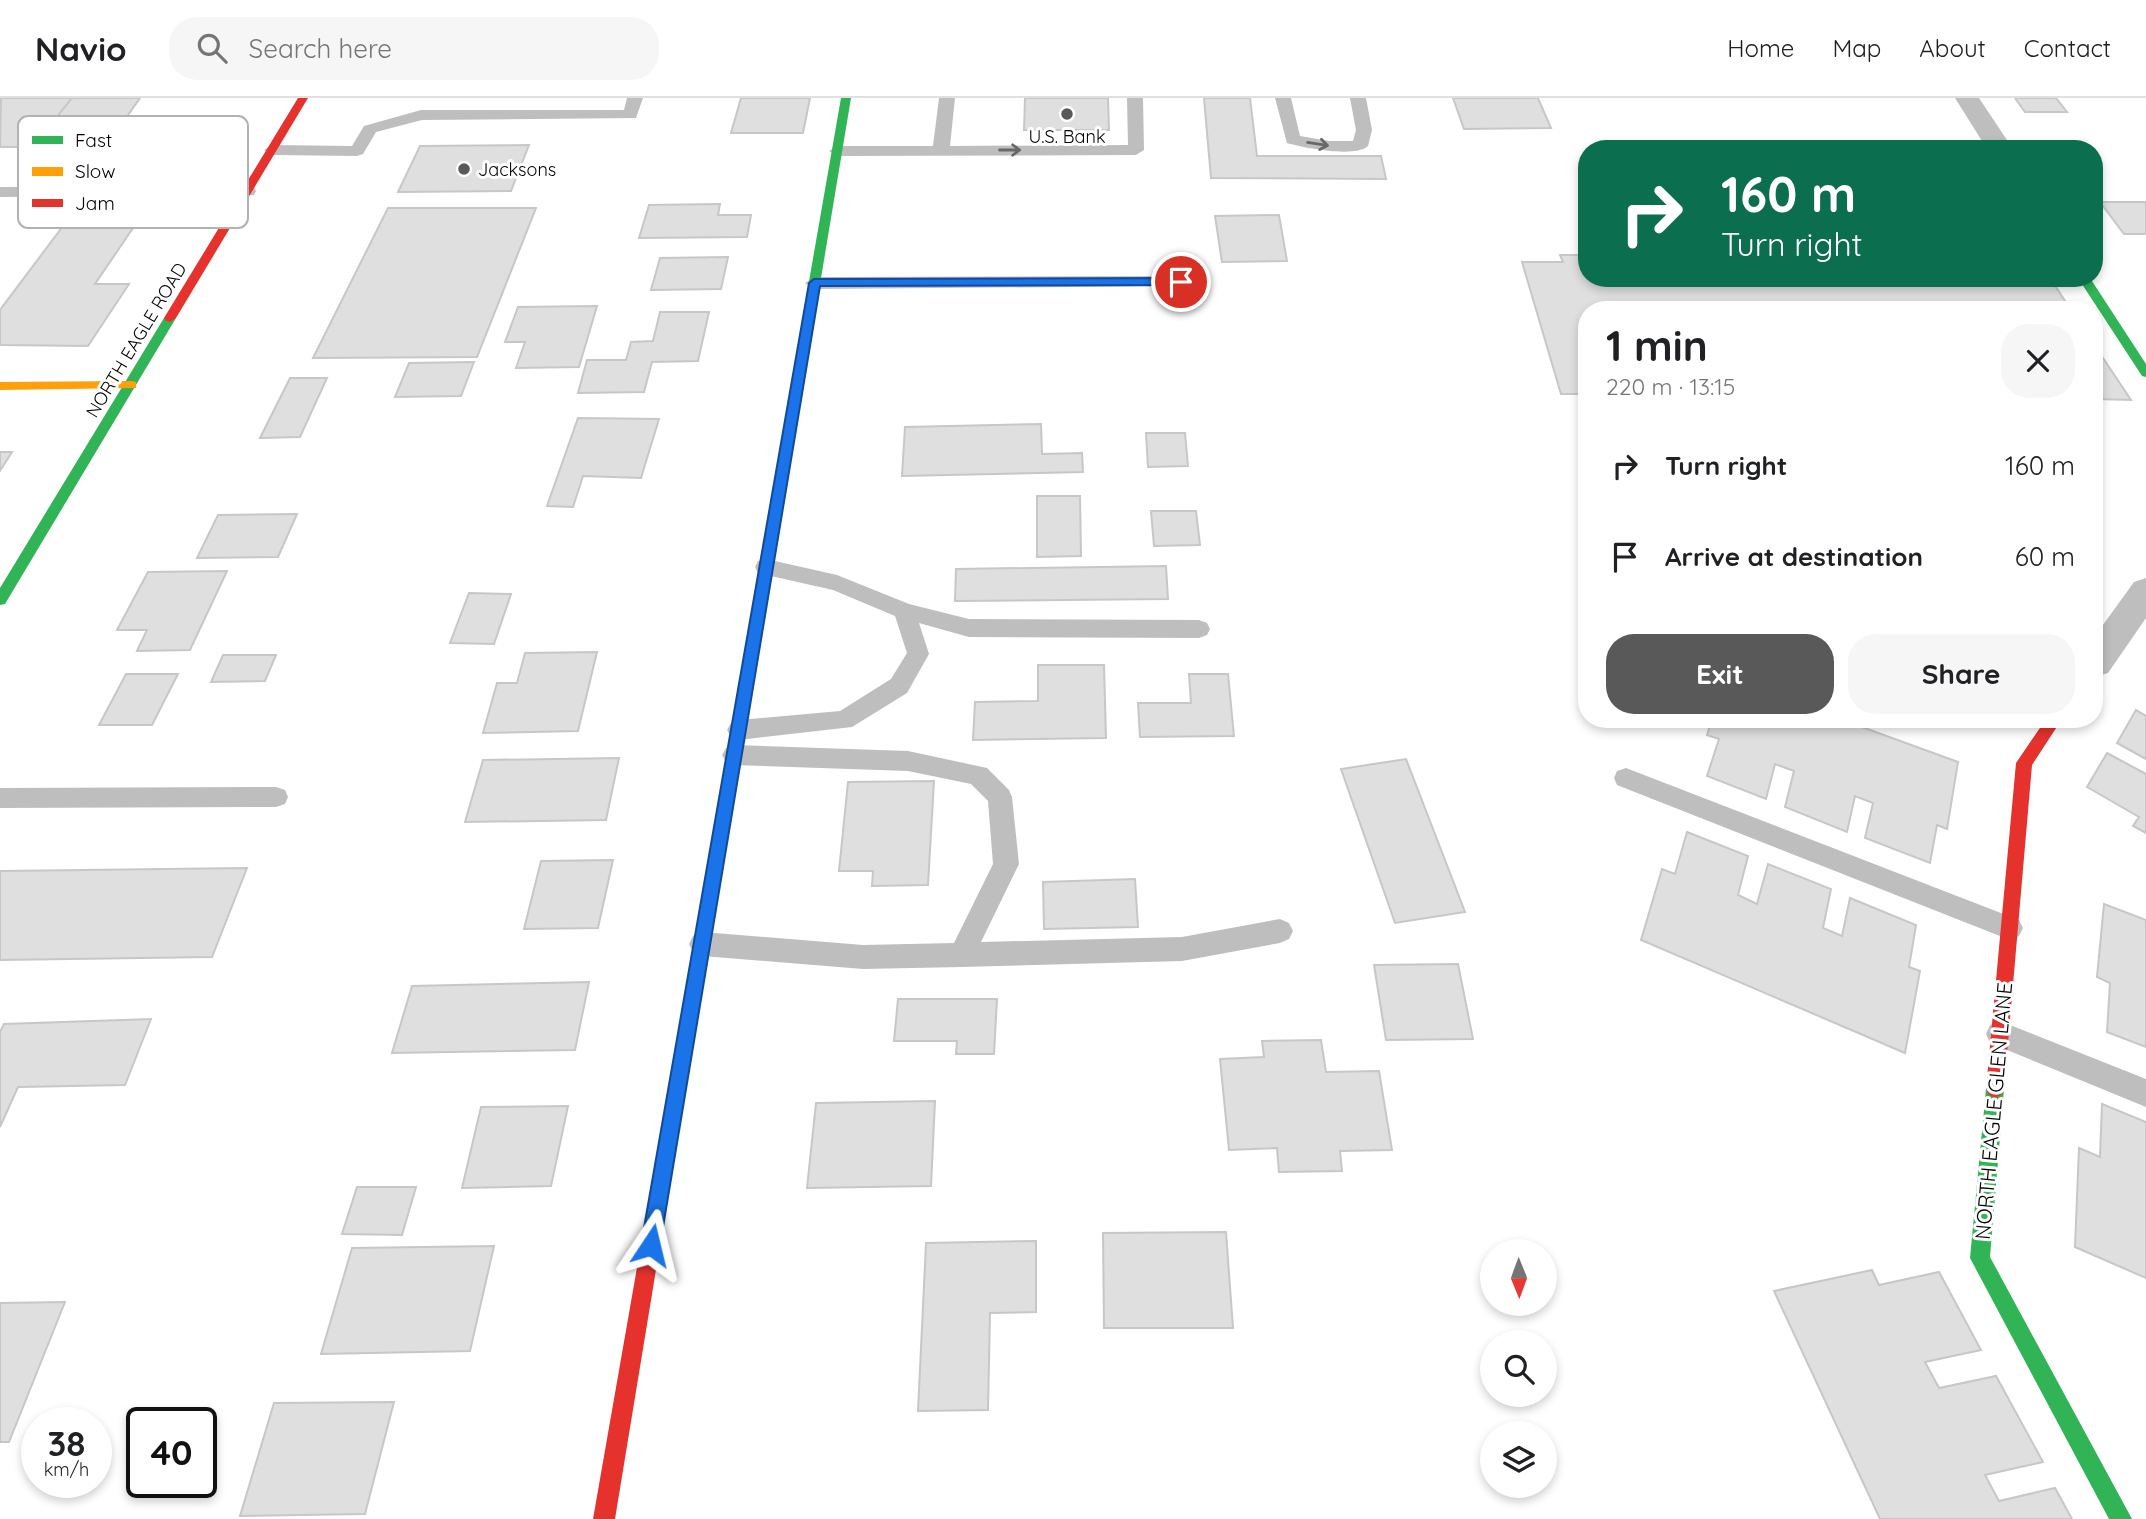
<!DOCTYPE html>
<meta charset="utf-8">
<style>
body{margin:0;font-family:Quicksand,sans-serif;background:#f6f6f6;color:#202124;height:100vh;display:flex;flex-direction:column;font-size:26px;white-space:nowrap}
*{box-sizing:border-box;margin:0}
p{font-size:23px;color:#757577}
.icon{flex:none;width:38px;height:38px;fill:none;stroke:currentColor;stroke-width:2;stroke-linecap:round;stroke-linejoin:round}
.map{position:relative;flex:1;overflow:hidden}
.side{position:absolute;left:1578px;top:203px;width:525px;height:427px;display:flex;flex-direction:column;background:#fff;border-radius:28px;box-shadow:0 4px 10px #0003}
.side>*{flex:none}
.hud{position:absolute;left:1578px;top:42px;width:525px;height:147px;border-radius:28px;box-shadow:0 4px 10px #0003;background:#0b6e4f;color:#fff;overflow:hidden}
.needle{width:46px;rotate:179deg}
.tools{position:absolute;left:1480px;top:1141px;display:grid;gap:14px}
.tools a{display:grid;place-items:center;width:77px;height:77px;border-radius:50%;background:#fff;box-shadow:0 4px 10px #0003;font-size:35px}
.speed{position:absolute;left:21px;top:1309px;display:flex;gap:14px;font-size:35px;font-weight:700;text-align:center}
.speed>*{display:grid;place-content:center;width:91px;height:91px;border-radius:50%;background:#fff;box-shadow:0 4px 10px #0003;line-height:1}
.speed small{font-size:18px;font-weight:400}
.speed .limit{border:4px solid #111;border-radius:10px;background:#fff;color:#111}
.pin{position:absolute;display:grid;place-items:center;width:60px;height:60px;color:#fff;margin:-30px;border:4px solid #fff;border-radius:50%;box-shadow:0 2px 7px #0007}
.me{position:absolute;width:77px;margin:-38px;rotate:10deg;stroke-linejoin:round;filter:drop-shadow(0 0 5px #0008)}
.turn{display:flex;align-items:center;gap:24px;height:147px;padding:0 28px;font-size:32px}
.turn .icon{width:91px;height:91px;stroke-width:2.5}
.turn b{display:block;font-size:49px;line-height:60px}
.round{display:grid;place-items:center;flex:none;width:74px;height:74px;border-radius:28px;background:#f6f6f6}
.summary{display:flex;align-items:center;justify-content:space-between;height:119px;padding:0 28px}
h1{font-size:42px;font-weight:700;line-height:52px}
.cta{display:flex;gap:14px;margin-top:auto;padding:14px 28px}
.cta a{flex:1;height:80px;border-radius:28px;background:#595959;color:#fff;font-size:28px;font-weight:700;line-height:80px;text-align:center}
.cta a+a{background:#f6f6f6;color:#202124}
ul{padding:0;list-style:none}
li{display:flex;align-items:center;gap:21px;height:91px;padding:0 28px}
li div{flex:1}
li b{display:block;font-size:26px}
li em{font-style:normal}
header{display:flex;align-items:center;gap:42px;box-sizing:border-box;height:98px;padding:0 35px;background:#fff;border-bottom:2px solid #e0e0e0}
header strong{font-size:33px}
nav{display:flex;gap:38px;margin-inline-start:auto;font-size:24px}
.search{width:490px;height:63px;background:#f6f6f6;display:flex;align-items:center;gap:18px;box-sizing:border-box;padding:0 24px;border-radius:28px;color:#757577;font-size:26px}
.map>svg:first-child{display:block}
</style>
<header>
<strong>Navio</strong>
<div class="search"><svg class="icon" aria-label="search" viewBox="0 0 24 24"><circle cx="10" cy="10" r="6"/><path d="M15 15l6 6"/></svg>Search here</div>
<nav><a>Home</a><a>Map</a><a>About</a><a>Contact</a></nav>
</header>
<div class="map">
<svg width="2146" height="1421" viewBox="0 0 2146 1421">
<rect width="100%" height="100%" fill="#fff"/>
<g fill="#dfdfdf" stroke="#c7c7c7" stroke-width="2">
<polygon points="72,0 34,49 0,49 1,0"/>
<polygon points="72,0 140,0 126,20 96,20 89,28 49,29"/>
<polygon points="741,0 810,0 803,35 731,35"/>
<polygon points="1025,0 1108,0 1109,32 1024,32"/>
<polygon points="1204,0 1250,0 1257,58 1381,58 1386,81 1211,80"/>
<polygon points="1453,0 1538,0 1551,30 1464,31"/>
<polygon points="2015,0 2056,0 2067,14 2025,14"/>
<polygon points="529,47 511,93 398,94 420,48"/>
<polygon points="36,102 152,102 95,186 129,186 88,248 0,247 0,212 69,120 22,120"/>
<polygon points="2100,104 2146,104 2146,136 2124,136"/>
<polygon points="720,106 718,117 751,117 747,139 639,140 649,107"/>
<polygon points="388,110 536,110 477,259 313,260"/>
<polygon points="1279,117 1287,163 1222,164 1215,118"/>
<polygon points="1560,157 1587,157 1587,180 2050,180 2071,212 1587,212 1587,296 1561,296 1522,164 1563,164"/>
<polygon points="728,159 721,191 651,192 660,160"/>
<polygon points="597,208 579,269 516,270 525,244 505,244 518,209"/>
<polygon points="660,214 709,214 698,263 652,264 644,294 578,295 587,262 626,262 631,244 653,243"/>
<polygon points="2095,248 2131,302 2095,301"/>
<polygon points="474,264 461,298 395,299 409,265"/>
<polygon points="290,280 327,280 300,339 260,340"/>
<polygon points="578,320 659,321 641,380 583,378 573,409 547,408"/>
<polygon points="1041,326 1042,356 1082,355 1083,374 902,378 905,329"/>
<polygon points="1146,335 1185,335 1188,368 1148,369"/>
<polygon points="0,354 12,354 0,373"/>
<polygon points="1037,398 1080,398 1081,458 1037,459"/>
<polygon points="1151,413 1196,413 1200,447 1154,448"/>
<polygon points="297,416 278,459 197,460 218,417"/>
<polygon points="1166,468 1168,501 955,503 956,471"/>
<polygon points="227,473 190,552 137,553 147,532 117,532 148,474"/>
<polygon points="469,495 511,496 494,546 450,545"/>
<polygon points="597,554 578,633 483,635 497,585 517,585 525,555"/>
<polygon points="223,557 276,557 265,583 211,584"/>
<polygon points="1038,567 1104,567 1106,640 973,642 975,604 1038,603"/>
<polygon points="126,576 178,576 152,627 99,627"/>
<polygon points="1189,576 1228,576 1234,638 1140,639 1138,605 1191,605"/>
<polygon points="2136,612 2146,618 2146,661 2117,645"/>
<polygon points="1712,621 1840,621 1958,664 1947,731 1937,727 1930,765 1865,740 1873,705 1855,698 1847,734 1785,709 1794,673 1775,666 1766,701 1707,678 1719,641 1707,637"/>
<polygon points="2107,655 2146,676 2146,735 2133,728 2139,719 2087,689"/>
<polygon points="619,660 606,722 465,724 483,662"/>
<polygon points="1406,661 1465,814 1395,825 1341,671"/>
<polygon points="934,683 928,787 872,788 873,773 839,773 848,684"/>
<polygon points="1687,734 1748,758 1738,797 1757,806 1768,766 1831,791 1823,830 1842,838 1850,800 1916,827 1909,869 1920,873 1905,955 1641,842 1662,771 1675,776"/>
<polygon points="613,762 598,830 524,831 541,763"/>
<polygon points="247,770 212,859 0,862 0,773"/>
<polygon points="1135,781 1138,829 1044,831 1043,784"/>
<polygon points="2104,806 2146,822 2146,949 2107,934 2110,885 2097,879"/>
<polygon points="1458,866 1473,941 1386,942 1374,867"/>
<polygon points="589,884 575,952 392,955 412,888"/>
<polygon points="898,901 997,901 994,956 956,956 957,943 894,943"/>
<polygon points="151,921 125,987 18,989 0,1029 0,934 4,926"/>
<polygon points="1321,942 1326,974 1379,973 1392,1052 1340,1053 1342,1073 1279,1074 1277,1050 1229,1052 1220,961 1264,959 1262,943"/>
<polygon points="935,1003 931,1088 807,1090 816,1005"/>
<polygon points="2102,1006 2146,1024 2146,1180 2075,1149 2079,1050 2100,1059"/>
<polygon points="568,1008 551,1088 462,1090 481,1009"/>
<polygon points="357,1089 416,1089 402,1137 342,1136"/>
<polygon points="1226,1134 1233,1230 1104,1230 1103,1135"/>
<polygon points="1036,1143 1036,1214 990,1215 988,1312 918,1313 926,1145"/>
<polygon points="494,1148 470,1253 321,1256 352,1150"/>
<polygon points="1872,1172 1879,1187 1939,1174 1981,1252 1925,1264 1939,1290 1996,1278 2043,1364 1985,1377 1999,1403 2055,1390 2072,1421 1880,1421 1774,1193"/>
<polygon points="65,1204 9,1344 0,1344 0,1205"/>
<polygon points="394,1304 365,1416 240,1418 274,1305"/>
</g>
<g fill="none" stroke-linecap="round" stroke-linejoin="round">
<g fill="#bebebe" fill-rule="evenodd">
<polygon points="627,0 643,0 636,20 422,22 376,34 363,56 357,58 272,57 264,52 272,47 352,48 364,28 421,12 624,12"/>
<polygon points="939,0 955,0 950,48 1128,47 1127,0 1143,0 1144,52 1136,57 837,58 829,53 837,48 933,48"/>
<path d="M1275,0H1291L1300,38L1329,43H1353L1356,32L1350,0H1366L1372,32L1368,48C1355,60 1305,50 1287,45Z"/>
<polygon points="248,88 254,89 256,93 254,97 0,99 0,89"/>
<polygon points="1181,178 1187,180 1190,184 1187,188 814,191 805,185 814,179"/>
<polygon points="766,461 837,477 909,506 969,521 1199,522 1207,525 1210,531 1207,537 1199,540 969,539 919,525 929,556 907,595 852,629 739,642 731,639 727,632 731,625 739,622 840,613 891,581 907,555 895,518 833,492 758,475 755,469 758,463"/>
<polygon points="734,647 908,653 987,670 1009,692 1012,699 1019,766 981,844 1182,839 1280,821 1289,825 1293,833 1289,841 1280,845 1182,863 961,869 863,871 702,858 693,854 689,846 693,838 702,834 863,847 954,845 993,766 988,703 971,686 908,673 734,667 726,664 722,657 726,650"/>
<polygon points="1626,670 2019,822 2023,830 2019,838 2010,842 1617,687 1614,680 1617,673"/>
<polygon points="276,689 285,692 288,699 285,706 276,709 0,710 0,690"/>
<polygon points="2000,923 2146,981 2146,1009 1990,945 1986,936 1990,927"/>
</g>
<g fill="#bebebe" fill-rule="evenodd">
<polygon points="1955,0 1979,0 2013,51 1987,51"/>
<polygon points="2146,480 2146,520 2108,575 2095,579 2095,538 2134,484"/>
</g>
<g fill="#30b455" fill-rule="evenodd">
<polygon points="841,0 851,0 724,762 722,767 716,769 710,767 708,762"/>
<polygon points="2078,180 2090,180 2146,266 2146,279 2142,278"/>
<polygon points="170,216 176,220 5,506 0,507 0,490 164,220"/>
<polygon points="1995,982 2001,985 2004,991 1990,1159 2132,1421 2109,1421 1970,1160 1986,991 1989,985"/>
</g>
<g fill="#ff9f0a" fill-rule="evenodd">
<polygon points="132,283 136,284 136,290 0,292 0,284"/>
<polygon points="716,755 722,757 724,762 678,1038 676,1045 669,1047 662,1045 660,1038 708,762 710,757"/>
</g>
<g fill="#e5322d" fill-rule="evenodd">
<polygon points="298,0 308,0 176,220 170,224 166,223 164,220"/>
<polygon points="2046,621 2062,621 2032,667 2004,991 2001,997 1995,1000 1989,997 1986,991 2016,665"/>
<polygon points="669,1029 676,1031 678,1038 615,1421 593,1421 660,1038 662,1031"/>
</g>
</g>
<defs><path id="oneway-shaft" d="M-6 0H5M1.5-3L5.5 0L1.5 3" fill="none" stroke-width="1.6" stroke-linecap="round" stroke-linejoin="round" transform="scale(1.75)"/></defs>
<g stroke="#686868">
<use href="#oneway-shaft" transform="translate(1318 46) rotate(9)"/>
<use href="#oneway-shaft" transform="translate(1010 52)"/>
</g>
<polygon fill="#1a73e8" stroke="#114b97" stroke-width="2" points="1181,180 1185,182 1185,187 820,188 660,1147 658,1154 651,1157 644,1154 641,1147 809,185 814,181"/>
<g fill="#595959" stroke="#fff" stroke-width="2.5">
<circle cx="1067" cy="16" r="7"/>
<circle cx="464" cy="71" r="7"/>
</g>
<g text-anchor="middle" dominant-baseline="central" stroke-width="6" stroke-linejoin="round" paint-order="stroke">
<g font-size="18" fill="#000" stroke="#fff">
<text x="1067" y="38">U.S. Bank</text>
<text x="478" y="71" text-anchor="start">Jacksons</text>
</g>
<g font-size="18" fill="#000" stroke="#fff">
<text transform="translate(136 242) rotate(-59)">NORTH EAGLE ROAD</text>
</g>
<g font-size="21" fill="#000" stroke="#fff">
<text transform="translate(1993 1013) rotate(-85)">NORTH EAGLE GLEN LANE</text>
</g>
</g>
<rect x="18" y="18" width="230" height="112" rx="10" fill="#fff" stroke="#b2b2b2" stroke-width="2"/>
<rect x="32" y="38" width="31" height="8" fill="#30b455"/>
<rect x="32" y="69" width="31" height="9" fill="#ff9f0a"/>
<rect x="32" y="101" width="31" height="8" fill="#e5322d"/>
<g font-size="19" fill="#000">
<text x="75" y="49">Fast</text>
<text x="75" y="80">Slow</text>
<text x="75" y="112">Jam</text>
</g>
</svg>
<div class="tools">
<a><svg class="needle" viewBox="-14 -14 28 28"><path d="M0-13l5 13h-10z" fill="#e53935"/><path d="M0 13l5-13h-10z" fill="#757577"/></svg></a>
<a><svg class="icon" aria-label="search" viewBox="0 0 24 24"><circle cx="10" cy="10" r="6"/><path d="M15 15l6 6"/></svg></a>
<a><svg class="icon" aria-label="layers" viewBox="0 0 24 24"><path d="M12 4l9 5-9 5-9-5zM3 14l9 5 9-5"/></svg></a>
</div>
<div class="speed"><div>38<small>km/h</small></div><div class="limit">40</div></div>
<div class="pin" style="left:1181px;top:184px;background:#d93025"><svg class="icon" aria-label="arrive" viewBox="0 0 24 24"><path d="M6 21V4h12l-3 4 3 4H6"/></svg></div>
<svg class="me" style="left:651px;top:1147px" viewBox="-20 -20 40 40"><path d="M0-17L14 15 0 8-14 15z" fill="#1a73e8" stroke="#fff" stroke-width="4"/></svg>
<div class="hud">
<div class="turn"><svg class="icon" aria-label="right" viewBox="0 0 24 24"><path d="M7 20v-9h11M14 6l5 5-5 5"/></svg><div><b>160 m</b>Turn right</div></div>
</div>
<section class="side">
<div class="summary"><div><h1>1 min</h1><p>220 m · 13:15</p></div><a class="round"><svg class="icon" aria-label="close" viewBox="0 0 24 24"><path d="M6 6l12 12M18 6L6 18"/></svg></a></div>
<ul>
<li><svg class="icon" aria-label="right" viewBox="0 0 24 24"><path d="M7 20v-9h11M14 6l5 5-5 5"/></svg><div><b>Turn right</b></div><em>160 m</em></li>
<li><svg class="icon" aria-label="arrive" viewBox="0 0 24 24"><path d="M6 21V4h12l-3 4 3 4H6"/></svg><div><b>Arrive at destination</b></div><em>60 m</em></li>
</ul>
<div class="cta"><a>Exit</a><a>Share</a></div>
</section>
</div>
